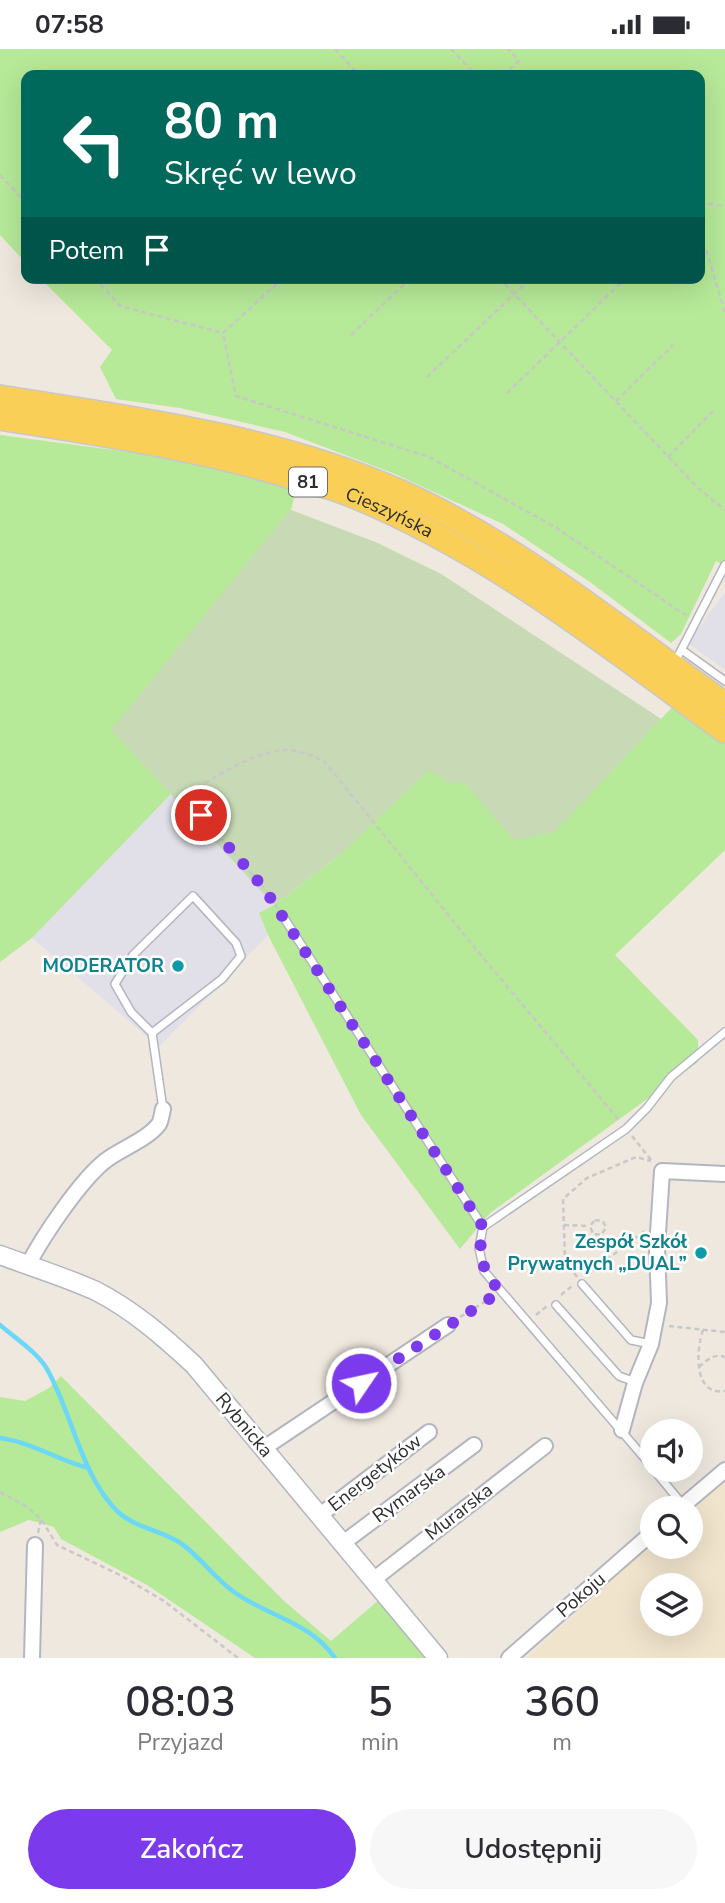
<!DOCTYPE html>
<html lang="pl">
<meta charset="utf-8">
<style>
body{margin:0;font-family:"Nunito Sans",sans-serif;background:#f7f7f7;color:#2b2b33;height:100vh;display:flex;flex-direction:column;font-size:26px;white-space:nowrap}
*{box-sizing:border-box;margin:0}
p{font-size:23px;color:#7c7c81}
.icon{flex:none;width:38px;height:38px;fill:none;stroke:currentColor;stroke-width:2;stroke-linecap:round;stroke-linejoin:round}
.map{position:relative;height:1609px;overflow:hidden}
.details{display:flex;flex-direction:column;background:#fff;flex:1}
.details>*{flex:none}
.guide{position:absolute;left:21px;top:21px;width:684px;height:214px;border-radius:14px;box-shadow:0 7px 28px #0002;background:#00695c;color:#fff;overflow:hidden}
.tools{position:absolute;left:640px;top:1370px;display:grid;gap:14px}
.tools a{display:grid;place-items:center;width:63px;height:63px;border-radius:50%;background:#fff;box-shadow:0 7px 28px #0002;font-size:35px}
.pin{position:absolute;display:grid;place-items:center;width:60px;height:60px;color:#fff;margin:-30px;border:4px solid #fff;border-radius:50%;box-shadow:0 2px 7px #0007}
.me{position:absolute;width:77px;margin:-38px;rotate:56deg;stroke-linejoin:round;filter:drop-shadow(0 0 5px #0008)}
.turn{display:flex;align-items:center;gap:24px;height:147px;padding:0 28px;font-size:32px}
.turn .icon{width:91px;height:91px;stroke-width:2.5}
.turn b{display:block;font-size:49px;line-height:60px}
.then{display:flex;align-items:center;height:66px;padding:0 28px;background:#0003;gap:14px;font-size:26px}
.eta{display:flex;justify-content:space-evenly;align-items:center;height:119px;text-align:center}
.eta b{font-size:42px;font-weight:600;line-height:49px}
.button{display:flex;gap:14px;margin-top:auto;padding:14px 28px}
.button a{flex:1;height:80px;border-radius:42px;background:#7c3aed;color:#fff;font-size:28px;font-weight:600;line-height:80px;text-align:center}
.button a+a{background:#f7f7f7;color:#2b2b33}
.status{display:flex;justify-content:space-between;align-items:center;height:49px;padding:0 35px;background:#fff;direction:ltr}
.status svg{height:19px;fill:currentColor}
.map>svg:first-child{display:block}
</style>
<div class="status"><b>07:58</b><svg viewBox="0 0 49 12"><path d="M0 12V9h3v3zM5 12V6h3v6zM10 12V3h3v9zM15 12V0h3v12zM26 1h20v11H26zM47 4h2v5h-2z"/></svg></div>
<div class="map">
<svg width="725" height="1609" viewBox="0 0 725 1609">
<rect width="100%" height="100%" fill="#efe8df"/>
<g fill="#e1dfe8">
<polygon points="725,543 725,621 688,594"/>
<polygon points="171,745 274,856 259,864 268,886 159,998 32,889"/>
</g>
<path fill="#f1e4cd" fill-rule="evenodd" d="M725,1429V1609H527L653,1493V1498H691V1460L689,1459ZM653,1536H691V1575H653Z"/>
<g fill="#b6e998">
<polygon points="0,0 725,0 725,517 716,512 681,585 671,594 590,533 503,475 395,425 285,383 180,359 116,350 100,318 112,301 40,229 700,229 700,26 26,26 26,214 0,186"/>
<polygon points="0,386 198,412 296,441 291,461 375,493 441,525 661,670 674,656 725,694 725,801 615,906 698,991 698,1013 490,1164 460,1200 361,1066 268,886 259,864 274,856 341,805 190,731 171,745 32,889 0,913"/>
<polygon points="61,1327 284,1552 331,1592 380,1550 433,1609 255,1609 147,1536 61,1490 54,1478 29,1471 0,1483 0,1348 25,1352 49,1339"/>
</g>
<polygon fill="#c8dab5" points="290,461 375,493 441,525 661,670 555,783 514,791 463,732 453,736 429,721 341,805 274,856 111,681"/>
<g fill="none" stroke-linecap="round" stroke-linejoin="round">
<g stroke="#6cd7f7" stroke-width="4.5">
<path d="M0,1276C15,1289 37,1303 47,1320C72,1364 81,1426 117,1462C134,1478 159,1481 179,1493C199,1506 214,1529 234,1543C267,1567 309,1572 335,1609"/>
<path d="M0,1389C32,1393 59,1412 89,1419"/>
</g>
<defs>
<g id="service">
<polyline points="682,601 725,632"/>
<polyline points="674,615 725,516"/>
<polyline points="284,869 483,1178 479,1199 484,1222 653,1419"/>
<polyline points="152,984 131,963 115,935 133,906 193,847 236,894 241,907 222,930 152,984 163,1060"/>
<polyline points="483,1178 626,1080 647,1059 671,1028 725,983"/>
<polyline points="582,1235 631,1291 651,1295"/>
<polyline points="556,1256 619,1327 635,1333"/>
<polyline points="654,1421 683,1456"/>
</g>
<g id="minor">
<path d="M28,1216C43,1187 80,1132 105,1112C120,1100 147,1091 159,1075C161,1072 162,1064 163,1060"/>
<polyline points="622,1381 635,1334 651,1295 659,1254 657,1199 662,1122 725,1125"/>
<polyline points="264,1399 448,1276"/>
<polyline points="679,1460 725,1421"/>
<polyline points="320,1466 429,1383"/>
<polyline points="343,1494 474,1396"/>
<polyline points="373,1531 545,1397"/>
<polyline points="32,1609 35,1496"/>
<polyline points="509,1609 653,1483"/>
</g>
<path id="tertiary" d="M0,1206C32,1218 65,1228 96,1242C133,1261 164,1288 194,1316L438,1609"/>
<g id="primary">
<path d="M0,348C136,370 274,387 401,443C514,493 624,583 725,655"/>
<path id="s1" d="M0,369C99,385 199,399 295,429C314,434 333,438 351,446C489,502 605,595 725,682"/>
</g>
</defs>
<use href="#service" stroke="#b3b6c1" stroke-width="10"/>
<use href="#minor" stroke="#b3b6c1" stroke-width="18"/>
<use href="#tertiary" stroke="#b3b6c1" stroke-width="21"/>
<use href="#primary" stroke="#c8c8c8" stroke-width="26"/>
<g stroke="#c8c8c8" stroke-width="2.5" stroke-dasharray="5 3.5" stroke-linecap="butt">
<polyline points="335,0 359,26"/>
<polyline points="451,0 476,26"/>
<polyline points="503,26 519,12 508,0"/>
<polyline points="0,126 26,154"/>
<polyline points="700,154 725,157"/>
<polyline points="700,196 706,200 725,264"/>
<polyline points="95,229 120,257 223,284"/>
<polyline points="283,229 223,284 236,347 429,408 555,478 687,567"/>
<polyline points="499,229 697,438 725,461"/>
<polyline points="351,286 411,229"/>
<polyline points="427,328 531,229"/>
<polyline points="507,344 626,229"/>
<polyline points="616,352 673,296"/>
<polyline points="668,408 715,360"/>
<path d="M278,860L264,839L185,748C209,730 255,702 286,701C299,701 313,707 324,712L475,899L619,1071"/>
<polyline points="632,1087 652,1112"/>
<polygon points="595,1171 603,1172 606,1179 601,1186 593,1185 590,1177"/>
<polyline points="564,1176 589,1177"/>
<polyline points="586,1226 645,1182"/>
<polyline points="577,1228 565,1210 563,1150 587,1129 636,1108 651,1112"/>
<polyline points="561,1246 572,1237"/>
<polyline points="536,1266 547,1257"/>
<polyline points="460,1268 493,1248"/>
<polyline points="669,1277 725,1283"/>
<path d="M703,1281C696,1301 693,1347 725,1342"/>
<path d="M699,1318C707,1311 714,1304 725,1308"/>
<polyline points="0,1443 24,1456 41,1470 57,1496 120,1526 164,1552 238,1609"/>
<polyline points="38,1484 41,1470"/>
</g>
<use href="#service" stroke="#fff" stroke-width="7"/>
<use href="#minor" stroke="#fff" stroke-width="14"/>
<use href="#tertiary" stroke="#fff" stroke-width="18"/>
<use href="#primary" stroke="#facf58" stroke-width="23"/>
</g>
<g fill="none" stroke-linecap="round" stroke-linejoin="round">
<path stroke="#7c3aed" stroke-width="12" stroke-dasharray="0 21.6" d="M201,766L264,839L483,1178C477,1209 482,1219 500,1243L361,1334"/>
</g>
<g fill="#0f9aa8" stroke="#fff" stroke-width="2.5">
<circle cx="178" cy="917" r="7"/>
<circle cx="701" cy="1204" r="7"/>
</g>
<g text-anchor="middle" dominant-baseline="central" stroke-width="5" stroke-linejoin="round" paint-order="stroke">
<rect fill="#fff" stroke="#6c6c6c" stroke-width="2" x="289" y="418.5" width="38" height="29" rx="5"/>
<g font-size="18" font-weight="bold" fill="#2d2d2d">
<text x="308" y="433">81</text>
</g>
<g font-size="19" fill="#2d2d2d" stroke="#fff">
<text stroke="none"><textPath href="#s1" startOffset="402">Cieszyńska</textPath></text>
<text transform="translate(244 1376) rotate(50)">Rybnicka</text>
<text transform="translate(375 1424) rotate(-38)">Energetyków</text>
<text transform="translate(409 1445) rotate(-36)">Rymarska</text>
<text transform="translate(459 1463) rotate(-38)">Murarska</text>
<text transform="translate(581 1546) rotate(-41)">Pokoju</text>
</g>
<g font-size="19" font-weight="bold" fill="#0d838f" stroke="#fff" text-anchor="end">
<text x="164" y="917">MODERATOR</text>
<text x="687" y="1193">Zespół Szkół<tspan x="687" dy="22">Prywatnych „DUAL”</tspan></text>
</g>
</g>
</svg>
<div class="tools">
<a><svg class="icon" aria-label="sound" viewBox="0 0 24 24"><path d="M4 9h4l5-4v14l-5-4H4zM17 9q2 3 0 6"/></svg></a>
<a><svg class="icon" aria-label="search" viewBox="0 0 24 24"><circle cx="10" cy="10" r="6"/><path d="M15 15l6 6"/></svg></a>
<a><svg class="icon" aria-label="layers" viewBox="0 0 24 24"><path d="M12 4l9 5-9 5-9-5zM3 14l9 5 9-5"/></svg></a>
</div>
<div class="pin" style="left:201px;top:766px;background:#d93025"><svg class="icon" aria-label="arrive" viewBox="0 0 24 24"><path d="M6 21V4h12l-3 4 3 4H6"/></svg></div>
<svg class="me" style="left:361px;top:1334px" viewBox="-20 -20 40 40"><circle r="17" fill="#7c3aed" stroke="#fff" stroke-width="3"/><path d="M0-11L8 9 0 5-8 9z" fill="#fff"/></svg>
<div class="guide">
<div class="turn"><svg class="icon" aria-label="left" viewBox="0 0 24 24"><path d="M17 20v-9H6M10 6l-5 5 5 5"/></svg><div><b>80 m</b>Skręć w lewo</div></div>
<div class="then">Potem<svg class="icon" aria-label="arrive" viewBox="0 0 24 24"><path d="M6 21V4h12l-3 4 3 4H6"/></svg></div>
</div>
</div>
<section class="details">
<div class="eta">
<div><b>08:03</b><p>Przyjazd</p></div>
<div><b>5</b><p>min</p></div>
<div><b>360</b><p>m</p></div>
</div>
<div class="button"><a>Zakończ</a><a>Udostępnij</a></div>
</section>
